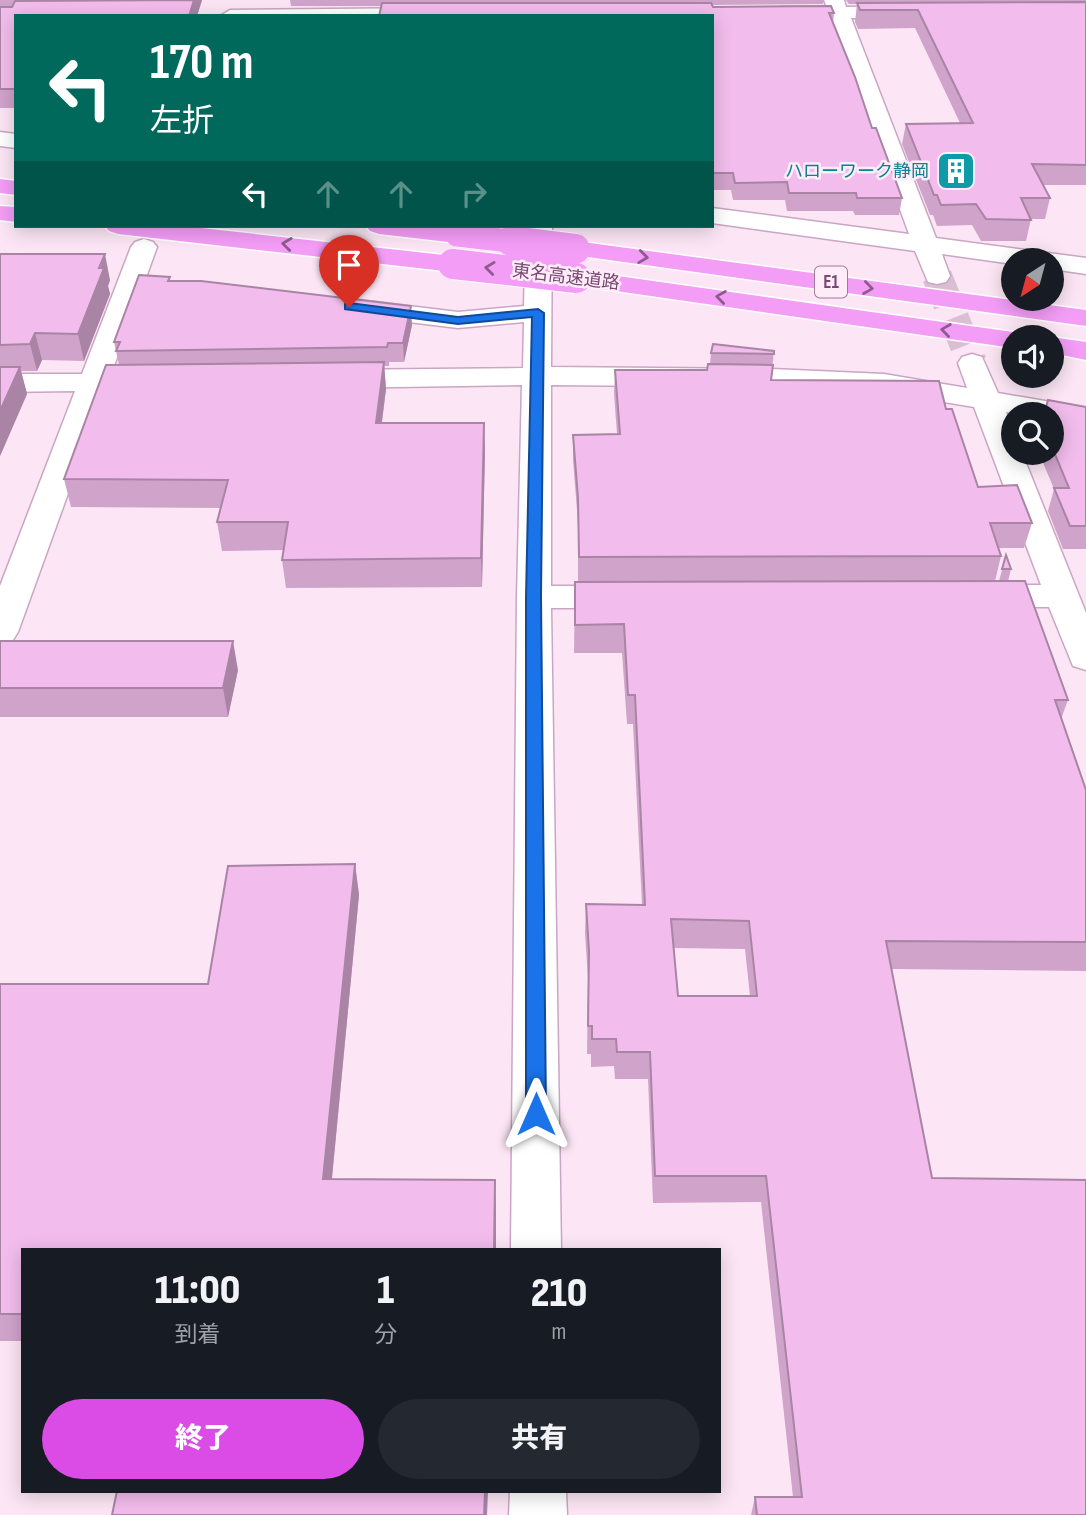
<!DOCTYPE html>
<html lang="ja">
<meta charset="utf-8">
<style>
body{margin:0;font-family:"Sofia Sans Condensed","Noto Sans JP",sans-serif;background:#242831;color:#f1f3f6;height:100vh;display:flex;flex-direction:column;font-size:26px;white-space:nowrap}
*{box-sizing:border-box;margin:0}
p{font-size:23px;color:#9ea1a6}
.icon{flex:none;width:38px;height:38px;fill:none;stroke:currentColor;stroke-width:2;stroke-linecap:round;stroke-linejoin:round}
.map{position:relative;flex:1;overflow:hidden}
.details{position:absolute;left:21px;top:1248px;width:700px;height:245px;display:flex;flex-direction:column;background:#171b24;border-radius:0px;box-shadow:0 4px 18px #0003}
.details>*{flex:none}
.banner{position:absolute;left:14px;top:14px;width:700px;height:214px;border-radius:0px;box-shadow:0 4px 18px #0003;background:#00695c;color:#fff;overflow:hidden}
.needle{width:46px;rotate:216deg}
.controls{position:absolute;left:1001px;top:248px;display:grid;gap:14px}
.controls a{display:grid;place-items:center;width:63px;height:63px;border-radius:50%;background:#171b24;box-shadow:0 4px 18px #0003;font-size:35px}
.pin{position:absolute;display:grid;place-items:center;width:60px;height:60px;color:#fff;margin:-72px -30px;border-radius:50% 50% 50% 0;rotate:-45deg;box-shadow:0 0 7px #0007}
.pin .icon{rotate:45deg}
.me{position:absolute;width:77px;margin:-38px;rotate:0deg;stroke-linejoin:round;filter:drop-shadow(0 0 5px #0008)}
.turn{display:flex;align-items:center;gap:24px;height:147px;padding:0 21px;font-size:32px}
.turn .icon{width:91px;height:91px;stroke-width:2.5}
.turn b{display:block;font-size:49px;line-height:60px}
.lanes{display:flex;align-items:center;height:66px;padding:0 21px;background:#0003;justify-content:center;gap:35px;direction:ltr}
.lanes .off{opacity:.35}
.eta{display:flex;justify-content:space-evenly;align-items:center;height:119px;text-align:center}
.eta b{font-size:42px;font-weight:800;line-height:49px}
.cta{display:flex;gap:14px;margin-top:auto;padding:14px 21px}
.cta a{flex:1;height:80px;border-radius:42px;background:#db4be6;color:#fff;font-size:28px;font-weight:800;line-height:80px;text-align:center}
.cta a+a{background:#242831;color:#f1f3f6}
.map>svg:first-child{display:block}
</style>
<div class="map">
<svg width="1086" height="1515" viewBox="0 0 1086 1515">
<rect width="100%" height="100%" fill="#fce6f5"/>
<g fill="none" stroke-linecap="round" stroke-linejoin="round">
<polyline stroke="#dabfd4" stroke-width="30" stroke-dasharray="30 15" stroke-linecap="butt" points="937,276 972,363"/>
<defs>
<g id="minor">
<polygon points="824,0 844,0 846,7 907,6 914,8 917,12 914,16 907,18 851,18 936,238 1086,258 1086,274 1052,269 1052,261 1013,261 1013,264 942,254 950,276 946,282 937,284 928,282 915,251 712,223 712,208 909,234 831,19 782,19 775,17 772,13 775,9 782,7 827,7"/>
<polygon points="431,8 438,10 440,16 220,16 230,10"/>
<polygon points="0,132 16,134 16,148 0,146"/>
<polygon points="526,226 552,226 551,367 772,369 884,374 967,388 958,363 962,357 972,354 982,357 998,393 1086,408 1086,426 1052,420 1052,415 1006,412 1013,430 1013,453 1022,453 1086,613 1086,670 1073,666 1049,607 977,607 965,604 960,596 965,588 977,585 1041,585 974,407 884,392 772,387 551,385 551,586 626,586 638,589 643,597 638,605 626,608 551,608 561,1250 511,1250 517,597 522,385 332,388 322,385 317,379 322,373 332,370 523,368 524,322 458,328 359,316 349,314 345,308 349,302 359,300 458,312 524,306"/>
<polygon points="144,239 153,242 157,247 111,374 162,376 167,382 162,388 105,391 18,632 13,640 0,643 0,586 75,391 0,392 0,374 82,374 131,247 135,242"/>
<polygon points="510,1491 566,1491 567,1515 509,1515"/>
</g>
<g id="highway">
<polygon points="0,179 16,181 16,195 0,193"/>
<polygon points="0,206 16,207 16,222 0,220"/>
<polygon points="105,226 183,226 453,256 462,258 466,264 462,270 453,272 118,234 109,231"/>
<polygon points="366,226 443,226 466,230 470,235 466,240 457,243 379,234 370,231"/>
<polygon points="575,241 1086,310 1086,326 566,254 562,249 566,244"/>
<polygon points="576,270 1013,332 1023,334 1025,338 1013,338 1013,348 567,284 563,278 567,272"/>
<polygon points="1052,337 1086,342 1086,360 1052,353 1052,338 1047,338"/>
</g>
</defs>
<use href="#minor" stroke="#c9a6c4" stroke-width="3"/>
<use href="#highway" stroke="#fff" stroke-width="3"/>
<use href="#minor" fill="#fff" fill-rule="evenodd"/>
<use href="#highway" fill="#f49df7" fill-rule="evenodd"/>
<defs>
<polyline id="highway-bridge-far1" points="457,235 526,243"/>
<g id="highway-bridge">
<polyline points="511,241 575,249"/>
<polyline points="453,264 576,278"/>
</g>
</defs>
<use href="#highway-bridge-far1" stroke="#fff" stroke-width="24" stroke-linecap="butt"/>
<use href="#highway-bridge" stroke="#fff" stroke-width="32" stroke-linecap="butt"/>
<use href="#highway-bridge-far1" stroke="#f49df7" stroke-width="23"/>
<use href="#highway-bridge" stroke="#f49df7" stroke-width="30"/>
</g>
<g fill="#d0a3cb" fill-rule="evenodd">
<polygon points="0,0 202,0 197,16 16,16 16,108 0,108"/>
<polygon points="290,0 824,0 823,4 712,5 713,7 834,13 833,23 872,128 902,198 899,215 855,215 853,211 787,211 785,200 733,200 731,190 712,190 712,16 381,6 291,6"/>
<polygon points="846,0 1086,0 1086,185 1043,185 1050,198 1045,219 1031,219 1026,241 981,241 972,225 937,226 933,215 930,215 902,144 906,124 960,123 915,28 858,29 855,22 857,4 849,4"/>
<polygon points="0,254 110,280 108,286 110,294 84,361 42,360 37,371 21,371 27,394 0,456"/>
<polygon points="170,281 412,325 404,362 389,362 389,366 384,366 386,389 382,423 485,450 482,587 286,588 282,560 284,550 222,551 217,522 221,508 71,507 64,479 119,365 114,342"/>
<path d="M774,351L771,380L946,409L978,487L1032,523L1024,548H999L1001,556L995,581H999L1006,555L1011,569L1008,581L1068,700L1061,719L1086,790V971L892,969L932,1178L1086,1515H751L755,1497H793L761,1202L653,1203L648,1079H615L614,1066L591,1067V1054H587L588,979L585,933L586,904L642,905L633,724H627L622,653H574L575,582H578V523L573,460V435L617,434L614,394L615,370H707L710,364L711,353ZM674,948L745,949L750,996H678Z"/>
<polygon points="1086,407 1086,549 1063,549 1048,511 1054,489 1039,453 1052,453 1052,415"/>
<polygon points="0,641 238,670 228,717 0,717"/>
<polygon points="355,864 359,895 332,1179 495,1180 496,1250 23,1250 23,1341 0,1341 0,984 208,984"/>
</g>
<g fill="#a984a5">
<polygon points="194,0 202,0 197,16 189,16"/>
<polygon points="105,254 110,280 108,286 110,294 84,361 78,334"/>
<polygon points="411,306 412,325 404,362 403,343"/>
<polygon points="35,333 42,360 37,371 30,344"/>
<polygon points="384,362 386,389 378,450 376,423"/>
<polygon points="20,367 27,394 0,456 0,411"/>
<polygon points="484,423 485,450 482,587 481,558"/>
<polygon points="233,641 238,670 228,717 223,688"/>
<polygon points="355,864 359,895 329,1208 323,1179"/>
<polygon points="495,1180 496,1209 496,1250 494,1250"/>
<polygon points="485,1491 488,1491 487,1515 484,1515"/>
</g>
<g fill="#f2bdec" stroke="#a984a5" stroke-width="2" fill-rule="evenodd">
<polygon points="194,0 189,16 16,16 16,89 0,89 0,7 12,7 15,1"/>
<polygon points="1086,2 1086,165 1032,164 1050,198 1021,198 1031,220 986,219 976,204 941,205 937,195 934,195 906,124 973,123 918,10 860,10 857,3"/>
<polygon points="382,3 711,3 713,7 831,6 834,13 829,13 855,77 872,128 876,128 902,198 857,198 856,193 789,193 787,182 735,183 733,173 712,173 712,16 379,16"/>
<polygon points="0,254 105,254 99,268 104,268 78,334 35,333 30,344 0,345"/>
<polygon points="139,275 170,277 168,281 201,281 411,306 403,343 388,343 387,347 116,351 120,342 114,342"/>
<polygon points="713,344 774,351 774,354 711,353"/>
<polygon points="384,362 376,423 484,423 481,558 282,560 288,522 217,522 228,480 64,479 106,365"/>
<polygon points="708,364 773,365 771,380 939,381 946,409 952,409 978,487 1017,485 1032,523 990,523 1001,556 579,557 578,498 573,435 620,434 615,370 707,370"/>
<polygon points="0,367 20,367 0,411"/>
<polygon points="1048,400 1086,407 1086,526 1070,526 1054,488 1069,488 1052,447 1052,415 1044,415"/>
<polygon points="1006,555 1011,569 1002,569"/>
<path d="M1025,581L1068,700H1055L1086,790V942L886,941L932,1178L1086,1180V1515H757L755,1497H802L766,1176H655L650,1052H617L616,1039H592V1026H588L589,951L586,904L645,905L635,695H628L624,624L575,625V582ZM671,919L749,921L757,996H678Z"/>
<polygon points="0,641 233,641 223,688 0,688"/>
<polygon points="355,864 323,1179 495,1180 494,1250 23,1250 23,1314 0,1314 0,984 208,984 228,866"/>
<polygon points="117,1491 485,1491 484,1515 112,1515"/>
</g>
<defs><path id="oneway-chevron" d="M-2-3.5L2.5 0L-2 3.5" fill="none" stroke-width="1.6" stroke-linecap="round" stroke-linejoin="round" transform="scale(1.75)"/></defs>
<g stroke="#8f5b8d">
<use href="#oneway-chevron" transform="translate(287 244) rotate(-173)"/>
<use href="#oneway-chevron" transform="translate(643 257) rotate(7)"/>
<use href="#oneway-chevron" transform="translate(490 268) rotate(-173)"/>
<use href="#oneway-chevron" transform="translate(868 288) rotate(8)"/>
<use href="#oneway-chevron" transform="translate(721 297) rotate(-172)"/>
<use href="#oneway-chevron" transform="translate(946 330) rotate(-172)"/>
</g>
<polygon fill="#1a73e8" stroke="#114b97" stroke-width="2" points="349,303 458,317 538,309 544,313 541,597 546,1114 543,1120 536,1122 529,1120 526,1114 526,597 532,317 458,324 345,309 345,304"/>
<defs>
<symbol id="building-square" viewBox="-11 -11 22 22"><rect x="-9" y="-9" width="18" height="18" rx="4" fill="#0f9aa8" stroke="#ffecf9"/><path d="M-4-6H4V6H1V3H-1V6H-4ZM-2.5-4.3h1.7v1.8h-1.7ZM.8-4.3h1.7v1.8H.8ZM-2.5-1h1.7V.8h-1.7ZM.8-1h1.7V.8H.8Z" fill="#fff"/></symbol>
</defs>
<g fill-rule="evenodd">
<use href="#building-square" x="934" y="149" width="44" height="44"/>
</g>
<g text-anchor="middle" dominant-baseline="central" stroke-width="5" stroke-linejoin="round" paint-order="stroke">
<g font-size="18" fill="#0d838f" stroke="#ffecf9" text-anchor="end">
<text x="929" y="171">ハローワーク静岡</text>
</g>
<g font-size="18" fill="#764a73" stroke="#ffecf9">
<text transform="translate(566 277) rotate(7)">東名高速道路</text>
</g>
<rect fill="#ffecf9" stroke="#9f7b9b" stroke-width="2" x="815" y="266.5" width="32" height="31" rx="5"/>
<g font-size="19" font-weight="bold" fill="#764a73">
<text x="831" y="282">E1</text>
</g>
</g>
</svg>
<div class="controls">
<a><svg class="needle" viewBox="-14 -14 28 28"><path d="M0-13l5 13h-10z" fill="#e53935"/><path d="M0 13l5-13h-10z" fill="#9ea1a6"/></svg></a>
<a><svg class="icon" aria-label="sound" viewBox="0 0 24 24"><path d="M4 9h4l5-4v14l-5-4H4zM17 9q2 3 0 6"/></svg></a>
<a><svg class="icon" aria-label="search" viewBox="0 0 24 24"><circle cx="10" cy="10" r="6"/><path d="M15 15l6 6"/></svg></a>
</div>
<div class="pin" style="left:349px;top:307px;background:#d93025"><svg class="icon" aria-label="arrive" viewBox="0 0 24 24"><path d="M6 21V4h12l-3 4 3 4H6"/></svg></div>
<svg class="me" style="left:536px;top:1114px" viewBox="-20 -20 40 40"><path d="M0-17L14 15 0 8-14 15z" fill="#1a73e8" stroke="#fff" stroke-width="4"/></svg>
<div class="banner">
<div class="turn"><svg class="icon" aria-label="left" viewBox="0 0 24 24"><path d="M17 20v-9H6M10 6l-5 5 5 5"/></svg><div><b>170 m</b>左折</div></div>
<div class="lanes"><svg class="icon" aria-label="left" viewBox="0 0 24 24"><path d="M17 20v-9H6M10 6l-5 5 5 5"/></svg><svg class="icon off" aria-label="ahead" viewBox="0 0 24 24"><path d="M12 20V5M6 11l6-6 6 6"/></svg><svg class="icon off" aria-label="ahead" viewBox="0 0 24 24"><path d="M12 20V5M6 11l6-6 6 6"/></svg><svg class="icon off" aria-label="right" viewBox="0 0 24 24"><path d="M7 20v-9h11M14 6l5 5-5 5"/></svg></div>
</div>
<section class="details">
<div class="eta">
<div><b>11:00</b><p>到着</p></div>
<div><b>1</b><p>分</p></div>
<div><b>210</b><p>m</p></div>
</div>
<div class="cta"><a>終了</a><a>共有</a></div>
</section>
</div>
